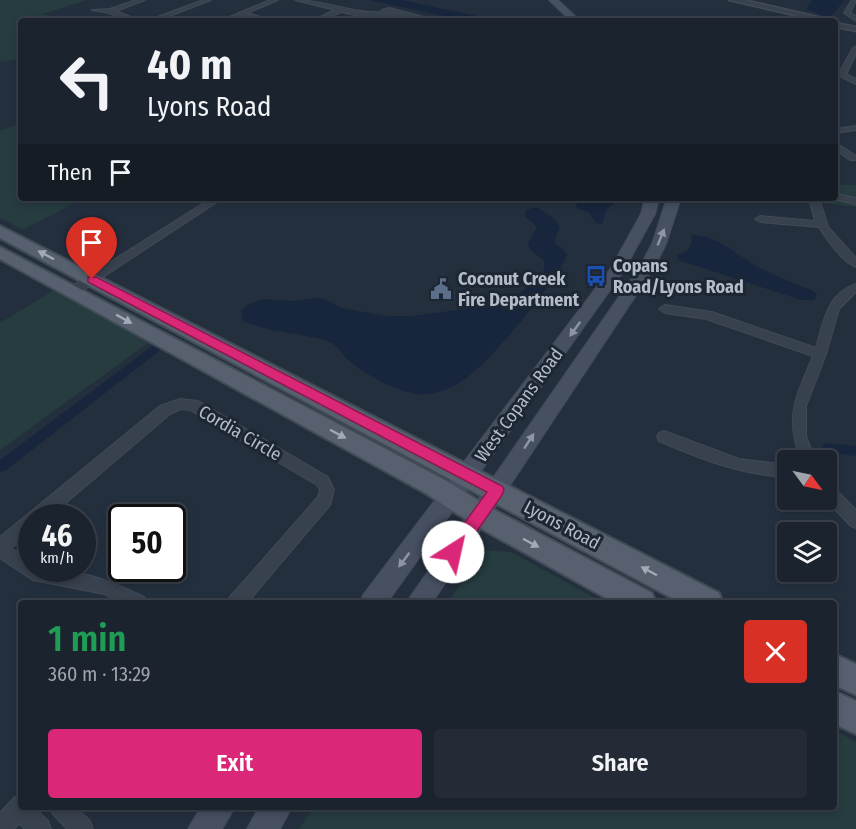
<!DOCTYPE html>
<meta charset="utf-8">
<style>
body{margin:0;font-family:"Fira Sans Condensed",sans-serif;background:#242b36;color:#f1f3f6;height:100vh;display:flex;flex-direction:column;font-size:22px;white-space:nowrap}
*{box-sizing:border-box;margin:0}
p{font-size:20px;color:#a0a4aa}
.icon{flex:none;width:33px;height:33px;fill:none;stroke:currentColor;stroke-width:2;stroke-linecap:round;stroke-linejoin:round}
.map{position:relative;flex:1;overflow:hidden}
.side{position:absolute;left:18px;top:600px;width:819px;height:210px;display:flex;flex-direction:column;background:#1b232e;border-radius:6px;box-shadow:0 3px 9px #0003,0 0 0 2px #39404a}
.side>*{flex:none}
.hud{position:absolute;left:18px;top:18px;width:820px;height:183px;border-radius:6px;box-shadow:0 3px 9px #0003,0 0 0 2px #39404a;background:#1b232e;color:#f1f3f6;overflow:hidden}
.needle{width:39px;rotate:123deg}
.controls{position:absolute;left:777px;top:450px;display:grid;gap:12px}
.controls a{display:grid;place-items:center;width:60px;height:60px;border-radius:6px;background:#1b232e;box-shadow:0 3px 9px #0003,0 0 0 2px #39404a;font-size:30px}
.speed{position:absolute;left:18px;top:504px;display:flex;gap:12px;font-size:30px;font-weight:700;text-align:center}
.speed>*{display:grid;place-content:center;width:78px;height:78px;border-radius:50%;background:#1b232e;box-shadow:0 3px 9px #0003,0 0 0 2px #39404a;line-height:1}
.speed small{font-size:15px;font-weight:400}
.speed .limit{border:3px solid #111;border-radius:9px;background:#fff;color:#111}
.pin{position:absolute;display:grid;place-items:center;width:51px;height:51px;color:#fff;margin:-62px -26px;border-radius:50% 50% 50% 0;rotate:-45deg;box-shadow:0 0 6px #0007}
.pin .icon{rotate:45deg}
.me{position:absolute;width:66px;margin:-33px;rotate:35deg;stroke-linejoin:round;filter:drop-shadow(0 0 4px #0008)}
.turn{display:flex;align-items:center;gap:21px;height:126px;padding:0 30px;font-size:27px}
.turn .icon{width:78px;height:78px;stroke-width:2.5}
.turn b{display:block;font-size:42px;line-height:51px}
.then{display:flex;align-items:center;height:57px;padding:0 30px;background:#0003;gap:12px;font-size:22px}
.round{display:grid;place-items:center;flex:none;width:63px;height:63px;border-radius:6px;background:#242b36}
.overview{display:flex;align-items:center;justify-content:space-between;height:102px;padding:0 30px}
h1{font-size:36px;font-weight:600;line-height:45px;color:#1e9e55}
.button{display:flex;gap:12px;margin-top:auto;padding:12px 30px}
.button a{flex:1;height:69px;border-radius:6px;background:#db2777;color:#fff;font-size:24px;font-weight:600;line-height:69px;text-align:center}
.button a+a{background:#242b36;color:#f1f3f6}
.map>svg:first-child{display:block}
</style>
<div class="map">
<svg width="856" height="829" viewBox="0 0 856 829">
<rect width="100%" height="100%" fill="#242f3e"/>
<g fill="#263c3f">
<polygon points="0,0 87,0 43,14 65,21 21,21 21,59 0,62"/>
<polygon points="21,123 21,198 84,198 23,230 0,218 0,131"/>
<polygon points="836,185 856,185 856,207 822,203 818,198 836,198"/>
<polygon points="56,289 148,343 0,450 0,323"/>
<polygon points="483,550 511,552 604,603 448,603"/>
<polygon points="834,730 856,742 856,829 299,829 314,807 834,807"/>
</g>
<g fill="#17263c">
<polygon points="369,0 402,0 501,21 466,21"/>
<polygon points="812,0 845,0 829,18 806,9"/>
<polygon points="579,198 619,198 606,211 602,224 596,223 589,213 577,208 576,205"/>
<path d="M536,207L555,219L560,227C549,252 558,239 567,255C554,285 488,366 459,383C449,390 428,396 416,394C391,389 366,375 347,359C341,353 336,343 327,341C300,332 270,333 243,321L241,310L249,304L264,299L292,301L316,298L325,299L341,308L387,316H410L498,305L513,301L544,270V261L530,249L528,243L537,227L525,216L526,210Z"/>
<path d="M691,235C719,234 739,258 762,269C779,278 797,284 814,291L817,295L814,300H801L678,260L677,255C687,252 694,247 691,235Z"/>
</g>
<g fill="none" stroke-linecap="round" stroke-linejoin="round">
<g fill="#17263c" fill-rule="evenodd">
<polygon points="155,344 159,345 160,348 159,351 5,471 0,472 0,460"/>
<polygon points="828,443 856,446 856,456 824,452 822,448 824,444"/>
</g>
<defs>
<g id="minor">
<polygon points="136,0 145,0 116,11 140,21 131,21 109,13 92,10 110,9"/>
<polygon points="203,0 211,0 156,21 147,21"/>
<path d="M270,0H278L247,13L274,21C263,21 255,17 244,16C236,16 228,21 220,21Z"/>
<path d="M295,0C325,0 352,14 381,12L382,10L389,8L439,21L402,16L396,18L364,17L341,12L320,21H312L335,10Z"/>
<polygon points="852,0 856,0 850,13 856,16 856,21 844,13"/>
<polygon points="856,46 856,54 846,74 856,79 856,84 838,75 853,48"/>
<polygon points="856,126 856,130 836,133 836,129"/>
<polygon points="836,143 856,156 856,160 850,160 836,150"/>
<polygon points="836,194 856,198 856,204 833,199 836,198"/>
<polygon points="212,198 223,198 77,294 69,294 69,288"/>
<path d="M809,198H819L828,227L856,258V267C841,261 827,240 819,227L760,222L755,219L760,216L815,221Z"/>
<path d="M856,284V292L839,309L826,354L806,406V436L815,460H801C784,415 796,398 813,356L706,319L665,313L659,309L665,305L712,312L816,348C823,323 827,293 856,284Z"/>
<path d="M180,399L198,401L328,477L334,490L330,505L247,603H227L230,597L318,497L320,490L317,485L190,410L181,409L170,414L48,518H32V531L11,548L32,562V568C75,568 105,578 144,597L147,603H120L104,594L33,580L0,558V537L160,406Z"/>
<path d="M664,431L739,459L788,465V477C741,475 701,459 659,441L657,437L659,433Z"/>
<polygon points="826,483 831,485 856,510 856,528 851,526 826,500"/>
<polygon points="21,795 21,807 34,807 48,821 51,829 25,829 19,823 14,829 0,829 0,813 14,798"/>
<polygon points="50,807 75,807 90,821 93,829 67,829 53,814"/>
</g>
<g id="tertiary">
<polygon points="729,0 744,0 835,21 820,21"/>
<polygon points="836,23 856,27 856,31 836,27"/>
</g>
<g id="secondary">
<polygon points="549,0 558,0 580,21 571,21"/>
<polygon points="645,198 659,198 655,214 623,272 387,603 360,603 363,595 611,268 641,214"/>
<polygon points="667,198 681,198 666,244 654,268 432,603 406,603 639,268 652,244"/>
<polygon points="201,807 235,807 222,829 188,829"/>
<polygon points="259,807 292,807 280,829 247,829"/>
</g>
<g id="primary">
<polygon points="0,226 719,593 723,603 681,603 0,238"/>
<polygon points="0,247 445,480 489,507 652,593 656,603 615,603 471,523 427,494 0,259"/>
<polygon points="834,654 856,664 856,695 834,685"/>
<polygon points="834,691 856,701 856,734 834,724"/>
</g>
</defs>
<use href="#minor" stroke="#414a57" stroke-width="2"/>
<use href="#tertiary" stroke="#414a57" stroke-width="3"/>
<use href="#secondary" stroke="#414a57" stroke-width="2"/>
<use href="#primary" stroke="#414a57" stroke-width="4"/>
<use href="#minor" fill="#38414e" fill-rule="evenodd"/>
<use href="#tertiary" fill="#38414e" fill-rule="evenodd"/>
<use href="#secondary" fill="#465061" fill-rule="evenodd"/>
<use href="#primary" fill="#56606e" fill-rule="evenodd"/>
</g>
<defs><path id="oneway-solid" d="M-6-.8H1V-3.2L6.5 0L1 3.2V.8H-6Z" transform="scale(1.5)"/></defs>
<g fill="#8e96a5">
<use href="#oneway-solid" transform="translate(661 237) rotate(-68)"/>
<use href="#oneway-solid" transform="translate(575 329) rotate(126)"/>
<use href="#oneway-solid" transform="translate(529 441) rotate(-57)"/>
<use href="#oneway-solid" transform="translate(404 560) rotate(127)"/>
</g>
<g fill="#a1aab7">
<use href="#oneway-solid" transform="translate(46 255) rotate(-152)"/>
<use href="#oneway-solid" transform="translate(124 319) rotate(29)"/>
<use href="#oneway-solid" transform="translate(338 434) rotate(28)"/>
<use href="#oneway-solid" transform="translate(531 543) rotate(28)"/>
<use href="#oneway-solid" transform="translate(649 571) rotate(-152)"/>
</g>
<polygon fill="#db2777" stroke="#8e194d" stroke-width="1.5" points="88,277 96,277 502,486 504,490 502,495 459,557 453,560 447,557 445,552 447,547 487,492 88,282"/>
<defs>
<symbol id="bus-bare" viewBox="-9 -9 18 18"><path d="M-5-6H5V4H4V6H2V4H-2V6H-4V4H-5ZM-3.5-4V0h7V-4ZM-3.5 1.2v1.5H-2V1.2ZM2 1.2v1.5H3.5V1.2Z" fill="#1a4fb4" stroke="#1d2633" stroke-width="2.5" paint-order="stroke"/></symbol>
<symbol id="civic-bare" viewBox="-9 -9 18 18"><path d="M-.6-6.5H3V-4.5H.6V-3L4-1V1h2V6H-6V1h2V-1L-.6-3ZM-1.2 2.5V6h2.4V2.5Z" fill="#5c6f8a" stroke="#1d2633" stroke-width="2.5" paint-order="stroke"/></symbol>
</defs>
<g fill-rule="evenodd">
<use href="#bus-bare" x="581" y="261" width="30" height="30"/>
<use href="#civic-bare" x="426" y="274" width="30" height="30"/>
</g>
<g text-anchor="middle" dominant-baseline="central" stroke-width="6" stroke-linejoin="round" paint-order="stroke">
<g font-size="18" font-weight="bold" fill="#b4bcc9" stroke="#1d2633" text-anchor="start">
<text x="613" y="266">Copans<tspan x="613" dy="21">Road/Lyons Road</tspan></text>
<text x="458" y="279">Coconut Creek<tspan x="458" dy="21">Fire Department</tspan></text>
</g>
<g font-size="18" fill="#b4bcc9" stroke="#1d2633">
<text transform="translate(519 405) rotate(-54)">West Copans Road</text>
<text transform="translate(240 433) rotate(30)">Cordia Circle</text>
<text transform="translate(562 525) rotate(28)">Lyons Road</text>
</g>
</g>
</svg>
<div class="controls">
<a><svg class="needle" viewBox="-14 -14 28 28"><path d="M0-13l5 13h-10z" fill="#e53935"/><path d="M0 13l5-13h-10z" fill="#a0a4aa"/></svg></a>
<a><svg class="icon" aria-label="layers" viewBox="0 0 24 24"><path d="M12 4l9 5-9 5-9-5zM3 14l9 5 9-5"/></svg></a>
</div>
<div class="speed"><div>46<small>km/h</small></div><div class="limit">50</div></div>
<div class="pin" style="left:92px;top:279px;background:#d93025"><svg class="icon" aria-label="arrive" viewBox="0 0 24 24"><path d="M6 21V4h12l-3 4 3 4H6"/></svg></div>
<svg class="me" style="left:453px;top:552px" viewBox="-20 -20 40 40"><circle r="19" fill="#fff"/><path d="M0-13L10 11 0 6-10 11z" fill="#db2777"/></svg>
<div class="hud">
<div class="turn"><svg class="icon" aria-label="left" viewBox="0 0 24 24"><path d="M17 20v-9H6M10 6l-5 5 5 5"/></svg><div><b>40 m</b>Lyons Road</div></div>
<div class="then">Then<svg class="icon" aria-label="arrive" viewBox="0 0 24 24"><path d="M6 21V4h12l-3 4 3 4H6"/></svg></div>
</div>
<section class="side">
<div class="overview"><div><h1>1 min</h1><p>360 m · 13:29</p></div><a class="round" style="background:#d93025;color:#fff"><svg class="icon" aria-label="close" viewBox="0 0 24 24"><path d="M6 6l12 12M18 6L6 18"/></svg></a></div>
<div class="button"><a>Exit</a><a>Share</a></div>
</section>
</div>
